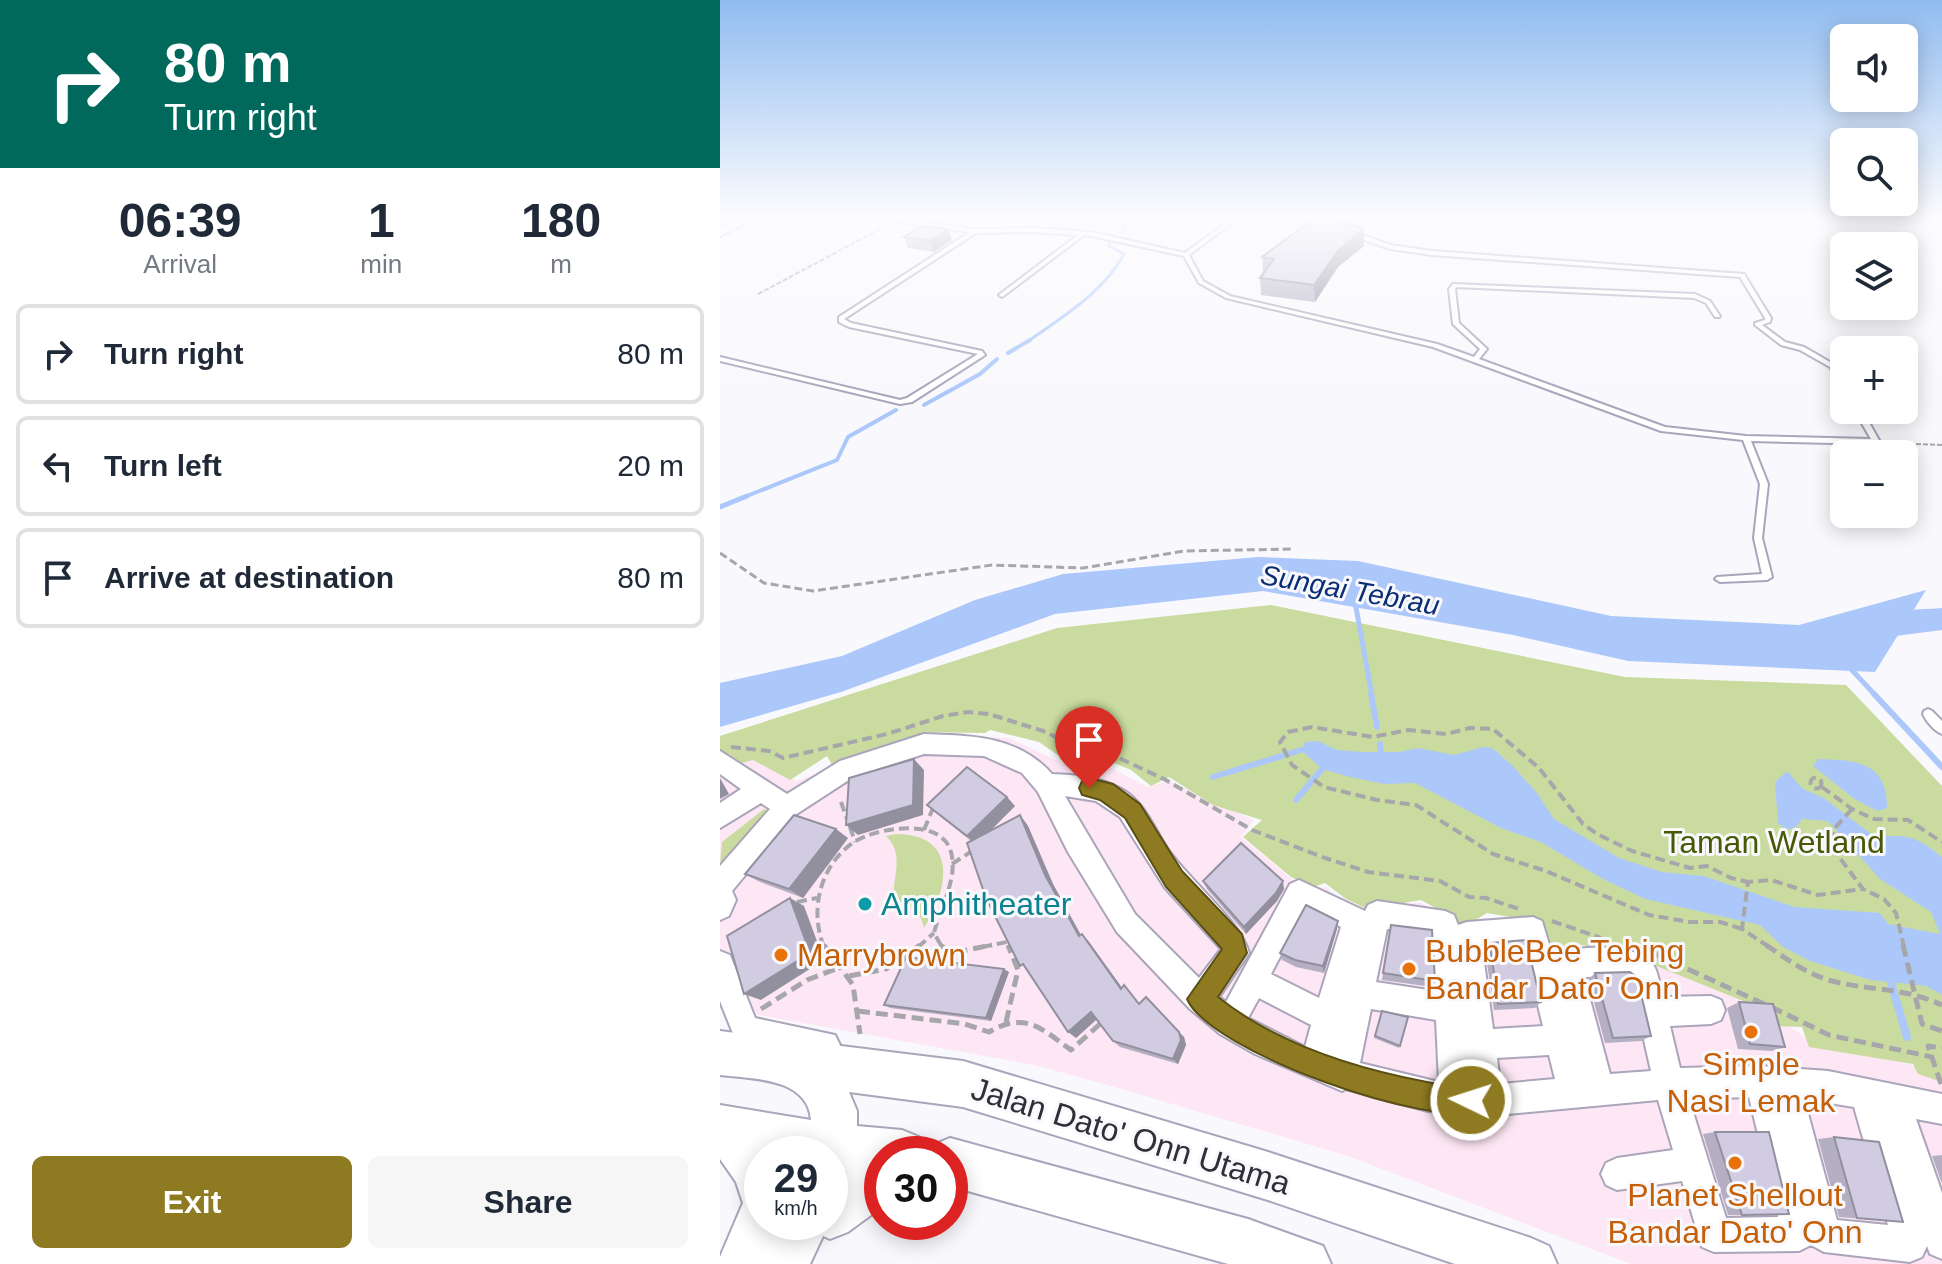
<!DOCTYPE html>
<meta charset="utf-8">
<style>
body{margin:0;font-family:Arial,sans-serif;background:#f6f6f7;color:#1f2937;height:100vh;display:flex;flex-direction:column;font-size:30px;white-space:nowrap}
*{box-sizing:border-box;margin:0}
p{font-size:26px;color:#747a83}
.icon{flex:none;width:44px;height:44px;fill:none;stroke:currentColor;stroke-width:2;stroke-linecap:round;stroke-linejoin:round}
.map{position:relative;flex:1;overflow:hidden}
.sheet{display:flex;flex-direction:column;background:#fff;width:720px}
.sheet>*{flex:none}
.top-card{background:#00695c;color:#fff;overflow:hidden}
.controls{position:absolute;left:1110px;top:24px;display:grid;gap:16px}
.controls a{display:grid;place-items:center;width:88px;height:88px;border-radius:12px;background:#fff;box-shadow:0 4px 20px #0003;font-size:40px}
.speed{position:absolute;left:24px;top:1136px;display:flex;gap:16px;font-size:40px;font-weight:700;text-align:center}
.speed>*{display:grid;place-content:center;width:104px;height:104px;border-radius:50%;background:#fff;box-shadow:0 4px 20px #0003;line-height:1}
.speed small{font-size:20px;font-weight:400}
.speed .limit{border:12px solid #d22;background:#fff;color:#111}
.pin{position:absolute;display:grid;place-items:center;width:68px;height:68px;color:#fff;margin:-82px -34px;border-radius:50% 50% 50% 0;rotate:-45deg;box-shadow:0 0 8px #0007}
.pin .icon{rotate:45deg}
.me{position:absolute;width:88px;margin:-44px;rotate:274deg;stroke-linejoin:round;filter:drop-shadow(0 0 6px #0008)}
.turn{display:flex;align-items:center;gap:28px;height:168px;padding:0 32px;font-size:36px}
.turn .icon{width:104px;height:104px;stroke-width:2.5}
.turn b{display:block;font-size:56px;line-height:68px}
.eta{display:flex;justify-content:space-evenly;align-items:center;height:136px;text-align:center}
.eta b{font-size:48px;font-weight:600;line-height:56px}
.button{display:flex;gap:16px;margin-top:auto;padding:16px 32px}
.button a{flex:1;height:92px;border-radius:12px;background:#8e7a20;color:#fff;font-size:32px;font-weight:600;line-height:92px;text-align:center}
.button a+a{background:#f6f6f7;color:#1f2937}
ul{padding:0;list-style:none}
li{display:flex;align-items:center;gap:24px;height:100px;margin:0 16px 12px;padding:0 16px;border:4px solid #e0e1e3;border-radius:12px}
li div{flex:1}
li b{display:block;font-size:30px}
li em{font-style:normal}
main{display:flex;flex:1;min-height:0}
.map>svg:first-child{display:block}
</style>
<main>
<section class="sheet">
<div class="top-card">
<div class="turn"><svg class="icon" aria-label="right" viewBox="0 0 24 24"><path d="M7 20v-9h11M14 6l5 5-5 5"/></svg><div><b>80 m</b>Turn right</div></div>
</div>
<div class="eta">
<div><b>06:39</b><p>Arrival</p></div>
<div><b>1</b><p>min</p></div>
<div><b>180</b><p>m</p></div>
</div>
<ul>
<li><svg class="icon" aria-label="right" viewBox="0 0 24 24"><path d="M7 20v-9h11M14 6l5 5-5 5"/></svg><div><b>Turn right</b></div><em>80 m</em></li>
<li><svg class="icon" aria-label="left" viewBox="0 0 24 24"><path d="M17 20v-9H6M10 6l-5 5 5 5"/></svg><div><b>Turn left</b></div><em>20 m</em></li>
<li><svg class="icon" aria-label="arrive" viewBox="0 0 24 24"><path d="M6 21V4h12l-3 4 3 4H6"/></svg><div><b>Arrive at destination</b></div><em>80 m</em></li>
</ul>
<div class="button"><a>Exit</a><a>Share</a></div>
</section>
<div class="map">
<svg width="1222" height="1264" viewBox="0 0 1222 1264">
<rect width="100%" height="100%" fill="#f9f8fc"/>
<polygon fill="#fee7f4" points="254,736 289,738 357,770 375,759 427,787 449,781 534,820 521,837 580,886 593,891 605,887 624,902 646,911 700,902 731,920 815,924 918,955 1044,1009 1095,1044 1190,1064 1222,1083 1222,1264 911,1264 628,1156 384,1084 314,1065 0,1008 0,740 77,781 198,737"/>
<g fill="#c9db9e">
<polygon points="551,605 905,677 1126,685 1222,786 1222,1082 1198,1074 1193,1064 1089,1047 1082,1027 1051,1026 1043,1009 919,959 863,945 827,949 819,922 767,913 739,930 734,918 701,900 647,909 626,899 605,883 593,887 571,877 523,837 542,820 493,805 449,777 431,786 411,770 375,755 358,769 319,742 270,730 265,733 208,732 133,755 112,765 107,756 70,780 33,760 22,763 9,754 0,754 0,736 337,628"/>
<polygon points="44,809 48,811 0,866 2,842"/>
<path d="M176,834C239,834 229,890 204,928C201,909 188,907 173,898C174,875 184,853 166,836Z"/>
</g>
<g fill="#acc8fb">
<polygon points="538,557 638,561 891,616 1079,625 1206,590 1155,672 908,661 793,635 543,591 335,614 121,692 0,727 0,683 122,656 255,600 343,574"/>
<path d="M598,741L617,750L642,752H679L698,748L734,755L763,747L772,748L792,765L817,793L834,819L899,858L942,872L984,876L1075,907L1160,913L1168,924L1220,934L1211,912L1160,879L1108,821L1082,819L1076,827L1067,830L1058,823L1055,782L1067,771L1083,789L1104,798L1155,837C1187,834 1197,836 1222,857V995L1206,986L1151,980L1090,961L1063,947L1040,925L925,899L881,878L821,842L781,828L695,783L665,784L630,777L602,769L581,750L585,742Z"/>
<path d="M1098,759C1135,760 1167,761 1167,808L1157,811L1133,798L1093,766Z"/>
</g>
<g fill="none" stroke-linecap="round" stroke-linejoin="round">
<g stroke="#acc8fb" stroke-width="3">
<polyline points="399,233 404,231 406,217"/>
<path d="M307,342C342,317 384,292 404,254L389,246L390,242"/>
</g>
<g stroke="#acc8fb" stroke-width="4">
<polyline points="288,353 310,340"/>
<polyline points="204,405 260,374 277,359"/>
<polyline points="22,498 117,460 128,437 176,410"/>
</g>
<g stroke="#acc8fb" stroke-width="5">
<polyline points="0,507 27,496"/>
<polyline points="635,602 652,696"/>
<polyline points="1130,668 1156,696"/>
</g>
<g stroke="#acc8fb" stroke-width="6">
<polyline points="651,694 657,727"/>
<polyline points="1154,694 1222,767"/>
<polyline points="660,744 661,753"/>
<polyline points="493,777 581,750"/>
<polyline points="576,800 602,769"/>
</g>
<polyline stroke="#acc8fb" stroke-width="8" points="1171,983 1187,1037"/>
<path fill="#acc8fb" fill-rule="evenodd" d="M1222,608V630L1160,638L1146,644L1135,640L1131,632C1145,606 1196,611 1222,608Z"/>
<defs>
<g id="service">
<polygon points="144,217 162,217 255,229 313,228 371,232 465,253 514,217 520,217 469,255 483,281 510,296 717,344 754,357 760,349 733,324 729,289 733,284 975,294 990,301 1000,316 999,317 995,317 986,303 974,298 737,287 735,289 739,323 767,349 759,359 945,427 1026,436 1151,439 1134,410 1142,410 1160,442 1156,444 1031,441 1048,484 1042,538 1052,577 1047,580 1000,582 995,579 997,577 1042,574 1034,538 1040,484 1023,440 941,431 713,347 506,298 479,283 464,256 371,236 364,235 282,297 279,295 280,294 358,235 313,232 256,233 124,319 131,323 262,351 265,355 192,402 180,404 0,361 0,357 180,400 187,398 258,354 129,327 119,322 119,317 250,232"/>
<path d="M1162,217H1168L1178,221L1190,219L1189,217H1194L1196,220C1184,226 1172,226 1162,217Z"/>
<polygon points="633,232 671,245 712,251 1024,274 1051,318 1050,322 1042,325 1065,342 1084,347 1115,365 1124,379 1124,387 1121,387 1110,367 1080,350 1061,345 1035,325 1035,323 1045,320 1045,318 1020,277 712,255 670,249 631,235 630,234"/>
<path d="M1208,709L1212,711L1222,721V734C1214,731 1206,721 1203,714L1204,711Z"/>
</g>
<g id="minor">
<path d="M204,734C252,736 297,735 332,774C356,775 381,777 403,790C424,802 434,828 447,848C468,879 522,923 529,953L499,997L506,1002L570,884L579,880L645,911L648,905L657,901L725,911L734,915L738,925L747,922L813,917L822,921L834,961L837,954C860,945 919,942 934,966C939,975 940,988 943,997L991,996L1001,1000L1005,1010L1001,1020L991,1024L950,1026L960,1068L1040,1066L1108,1071L1222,1094V1124L1196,1119L1222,1193V1259L1210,1254L1207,1246L1202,1257L1190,1262L1104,1252L1091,1245L1079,1251L994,1252L982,1247L962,1181L897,1190L886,1185L881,1174L886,1163L897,1158L953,1150L938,1100L767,1116L708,1111L626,1089L622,1091L535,1054L500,1034L470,1009L397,932L348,852L318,792L302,773L264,756L204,754L135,776L75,815L12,891L16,900L9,916L0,920V866L50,809L41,803L0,828V803L21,789L0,774V751L67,794L120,761ZM345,796L376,801L400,817L445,888L501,949L479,978L415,914ZM585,909L621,927L599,998L551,974ZM667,929L712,935L715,991L656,982ZM803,944L823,1026L773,1029L762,947ZM903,976L911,982L931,1071L890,1074L864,977ZM539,998L591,1025L585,1047L528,1018ZM651,1009L716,1020L719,1082L640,1063ZM829,1055L835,1079L780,1084L777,1058ZM1029,1097L1058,1217L1006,1218L969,1099ZM1084,1099L1134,1107L1168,1225L1117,1220Z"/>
<polygon points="0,951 10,955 35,1018 115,1035 120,1045 115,1055 105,1060 16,1041 0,1001"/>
</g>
<polygon id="tertiary" points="21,217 38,217 0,236 0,227"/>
<g id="primary">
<path d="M0,1031L243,1061L548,1152L811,1238L829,1246L837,1264H735L548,1200L243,1107L129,1092L137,1111V1126L182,1130L199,1137L206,1154H162V1207L128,1232L110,1239L103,1236L90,1264H0V1257L23,1203L16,1182L0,1159V1105L91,1120C88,1077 31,1079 0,1075ZM42,1154H110V1177L127,1172L110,1183V1222H42Z"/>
<polygon points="230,1138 528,1219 603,1246 611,1264 508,1264 230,1186 230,1154 209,1154 213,1145"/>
</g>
</defs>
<use href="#service" stroke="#aaa5ba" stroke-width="4"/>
<use href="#minor" stroke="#aaa5ba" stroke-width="4"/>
<use href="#tertiary" stroke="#aaa5ba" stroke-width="4"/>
<use href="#primary" stroke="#aaa5ba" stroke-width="4"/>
<g stroke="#a7a6ab" stroke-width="2" stroke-dasharray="5 2" stroke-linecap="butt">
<polyline points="38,294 162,228"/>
<polyline points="1168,443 1222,445"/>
</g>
<polyline stroke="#a7a6ab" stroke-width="3" stroke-dasharray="8 4" stroke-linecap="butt" points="0,553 44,583 93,591 272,565 363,568 464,551 573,549"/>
<g stroke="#a7a6ab" stroke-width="4" stroke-dasharray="10 5" stroke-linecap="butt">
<polyline points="11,747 49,751 63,758 167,734 223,716 248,712 269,714 323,731 356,747 384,751 444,779 532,830 605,858 648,872 720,881 749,897 766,898 799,909"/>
<circle cx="1096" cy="783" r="5.5"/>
<polyline points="1102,787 1132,809 1154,819 1188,820 1222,842"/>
<polyline points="121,802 127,819"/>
<polyline points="1132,809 1114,829 1111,838 1116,853 1143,889 1164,899 1176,913 1184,947"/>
<polyline points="130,827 135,842"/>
<polyline points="204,830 213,808"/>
<polyline points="232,864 252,851"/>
<polyline points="77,902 97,898"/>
<polyline points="832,921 881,938"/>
<polyline points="1022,929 1000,922 970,922 929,915 826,871 773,854 696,805 657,800 604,787 572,765 560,742 568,732 592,727 653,737 688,730 726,734 750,728 773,729 819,768 863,824 877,834 912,851 970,868 987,866 1011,878 1028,882"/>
<path d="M104,947C89,910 100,865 134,842C156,828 218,817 230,849C240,875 220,908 214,933L222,947"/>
<polyline points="198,947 214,933"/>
<polyline points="262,947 287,942 289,947"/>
<polyline points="1049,947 1022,929 1028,882 1051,880 1098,895 1143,889"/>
</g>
<g stroke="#a7a6ab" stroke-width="5" stroke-dasharray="12 6" stroke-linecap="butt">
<polyline points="104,945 133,985 140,1034"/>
<polyline points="220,945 232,953 272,945"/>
<path d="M1046,945C1067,959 1088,975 1112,981C1151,991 1183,987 1222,1005"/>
<polyline points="1183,945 1202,1024 1222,1031"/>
<polyline points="935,954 1044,1004"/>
<polyline points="129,976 166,969 200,945"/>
<polyline points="1051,1007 1109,1035 1212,1057"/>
<polyline points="41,1009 87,980 118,968"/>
<path d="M138,1011L245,1024L269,1032C305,1011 321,1028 351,1050L381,1023"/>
<polyline points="286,1022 298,970 288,945"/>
<polyline points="1221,1084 1208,1046 1222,1048"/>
</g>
<use href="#service" fill="#fff" fill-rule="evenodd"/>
<use href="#minor" fill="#fff" fill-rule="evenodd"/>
<use href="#tertiary" fill="#fff" fill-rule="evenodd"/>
<use href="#primary" fill="#fff" fill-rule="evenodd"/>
</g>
<g fill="#b4afc2">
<polygon points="228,229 232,240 214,252 188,248 184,237"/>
<polygon points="644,229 644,246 618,267 595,302 541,295 540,278 543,274 542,257"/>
<polygon points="207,805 295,806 271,830 300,815 308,826 333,884 361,935 362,934 369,942 402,988 404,985 419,1003 464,1037 466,1045 458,1064 400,1047 393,1041 376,1020 356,1038 251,841 217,814"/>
<polygon points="128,838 83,898 40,882 25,874"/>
<polygon points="483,881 564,889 557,901 526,934 487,889"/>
<polygon points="671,925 715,981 712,987 662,980"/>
<polygon points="617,929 604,973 576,967 562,960 560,953"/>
<polygon points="770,943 821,1002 815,1008 774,1010 765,950"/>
<polygon points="289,972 271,1021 170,1008 164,1005"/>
<polygon points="875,973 931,1036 921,1041 885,1043 868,980"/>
<polygon points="1019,1002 1065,1047 1052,1051 1018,1049 1007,1008"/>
<polygon points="662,1011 688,1017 679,1048 654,1038"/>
<polygon points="995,1132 1022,1215 1008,1215 983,1134"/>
<polygon points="1114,1137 1183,1222 1119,1217 1098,1139"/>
<polygon points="1222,1155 1222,1184 1212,1156"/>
</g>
<g fill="#928f9e">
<polygon points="228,229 232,240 214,252 210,241"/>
<polygon points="644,229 644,246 618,267 595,302 594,285 618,251"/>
<polygon points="194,759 204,770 203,815 138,835 126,825"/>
<polygon points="0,778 9,794 0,799"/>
<polygon points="287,797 295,806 256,845 247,836"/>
<polygon points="300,815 308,826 333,884 366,945 359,936 325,875"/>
<polygon points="116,829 128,838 83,898 69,889"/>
<polygon points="563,881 564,889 557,901 526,934 524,927"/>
<polygon points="70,898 84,906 104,960 41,1000 24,994"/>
<polygon points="618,921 617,929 604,973 603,966"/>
<polygon points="362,934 369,942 408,996 401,989"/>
<polygon points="284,969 289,972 271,1021 266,1018"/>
<polygon points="371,1012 378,1018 356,1038 348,1032"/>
<polygon points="459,1032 464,1037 466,1045 458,1064 453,1059"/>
</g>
<g fill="#d1cce1" stroke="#928f9e" stroke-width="2">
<polygon points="596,217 611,217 644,229 618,251 594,285 540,278 554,259 542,257"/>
<polygon points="202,226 228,229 210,241 184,237"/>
<polygon points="194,759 193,805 126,825 129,778"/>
<polygon points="247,767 287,797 247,836 207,805"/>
<polygon points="74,815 116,829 69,889 25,874"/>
<polygon points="300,815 325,875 359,936 362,934 401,989 404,985 419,1004 426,997 459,1032 461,1040 453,1059 393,1041 371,1012 348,1032 303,964 300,966 266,898 247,843"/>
<polygon points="521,843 563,881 556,893 524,927 483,881"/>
<polygon points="70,898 90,953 24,994 7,936"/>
<polygon points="586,905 618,921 603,966 575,960 560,953"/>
<polygon points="671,925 712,930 715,981 663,973"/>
<polygon points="806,940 821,1002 778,1004 770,943"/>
<polygon points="186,957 284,969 266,1018 164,1005"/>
<polygon points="910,972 917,977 931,1036 893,1038 875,973"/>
<polygon points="1019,1002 1053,1004 1065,1047 1030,1044"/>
<polygon points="662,1011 688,1017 680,1046 655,1036"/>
<polygon points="995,1132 1049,1132 1069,1214 1022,1215"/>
<polygon points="1114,1137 1159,1142 1183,1222 1137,1218"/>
</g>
<linearGradient id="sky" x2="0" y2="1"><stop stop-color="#90bcf0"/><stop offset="0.55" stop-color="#fcfcfe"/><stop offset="1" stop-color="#fcfcfe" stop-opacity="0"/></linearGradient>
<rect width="1222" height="394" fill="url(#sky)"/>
<path fill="#8e7a20" stroke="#5c4f15" stroke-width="2" d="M369,778L393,784L420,804L462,871L522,934L527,953L498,997C557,1044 632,1068 707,1082C725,1086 744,1083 761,1090L765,1100L761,1110C711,1130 489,1051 467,999L502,949L446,887L405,818L380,800L362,795L359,788L362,781Z"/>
<circle fill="#0f9aa8" stroke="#f9f8fc" stroke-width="3" cx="145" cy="904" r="8"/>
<g fill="#e8710a" stroke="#f9f8fc" stroke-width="3">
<circle cx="61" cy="955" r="8"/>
<circle cx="689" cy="969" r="8"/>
<circle cx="1031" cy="1032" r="8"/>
<circle cx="1015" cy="1163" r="8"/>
</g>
<g text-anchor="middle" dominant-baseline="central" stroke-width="6" stroke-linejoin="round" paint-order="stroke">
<g font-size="28" font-style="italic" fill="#092e73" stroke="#f9f8fc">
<text transform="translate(630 590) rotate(10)">Sungai Tebrau</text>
</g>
<g font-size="32" fill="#485906" stroke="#f9f8fc">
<text x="1054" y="842">Taman Wetland</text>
</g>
<g font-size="32" fill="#0d838f" stroke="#f9f8fc" text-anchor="start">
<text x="161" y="904">Amphitheater</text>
</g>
<g font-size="32" fill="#c56008" stroke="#f9f8fc" text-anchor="start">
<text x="705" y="951">BubbleBee Tebing<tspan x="705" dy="37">Bandar Dato' Onn</tspan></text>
<text x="77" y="955">Marrybrown</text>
<text x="1031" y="1064" text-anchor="middle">Simple<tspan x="1031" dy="37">Nasi Lemak</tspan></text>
<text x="1015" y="1195" text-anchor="middle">Planet Shellout<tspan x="1015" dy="37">Bandar Dato' Onn</tspan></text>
</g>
<g font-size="32" fill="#302e36" stroke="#f9f8fc">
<text transform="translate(411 1136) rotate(17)">Jalan Dato' Onn Utama</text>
</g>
</g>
</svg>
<div class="controls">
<a><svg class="icon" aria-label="sound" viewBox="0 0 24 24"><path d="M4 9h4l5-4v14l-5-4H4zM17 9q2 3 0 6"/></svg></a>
<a><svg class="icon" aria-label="search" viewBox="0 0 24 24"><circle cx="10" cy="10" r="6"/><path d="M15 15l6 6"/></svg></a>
<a><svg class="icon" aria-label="layers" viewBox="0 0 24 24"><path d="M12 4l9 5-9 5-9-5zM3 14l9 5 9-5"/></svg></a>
<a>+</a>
<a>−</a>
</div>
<div class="speed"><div>29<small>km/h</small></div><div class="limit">30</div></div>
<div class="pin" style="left:369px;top:788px;background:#d93025"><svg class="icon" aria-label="arrive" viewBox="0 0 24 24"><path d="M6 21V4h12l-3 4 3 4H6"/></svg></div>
<svg class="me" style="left:751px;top:1100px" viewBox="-20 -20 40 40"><circle r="17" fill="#8e7a20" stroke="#fff" stroke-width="3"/><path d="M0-11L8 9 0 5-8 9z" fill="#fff"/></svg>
</div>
</main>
